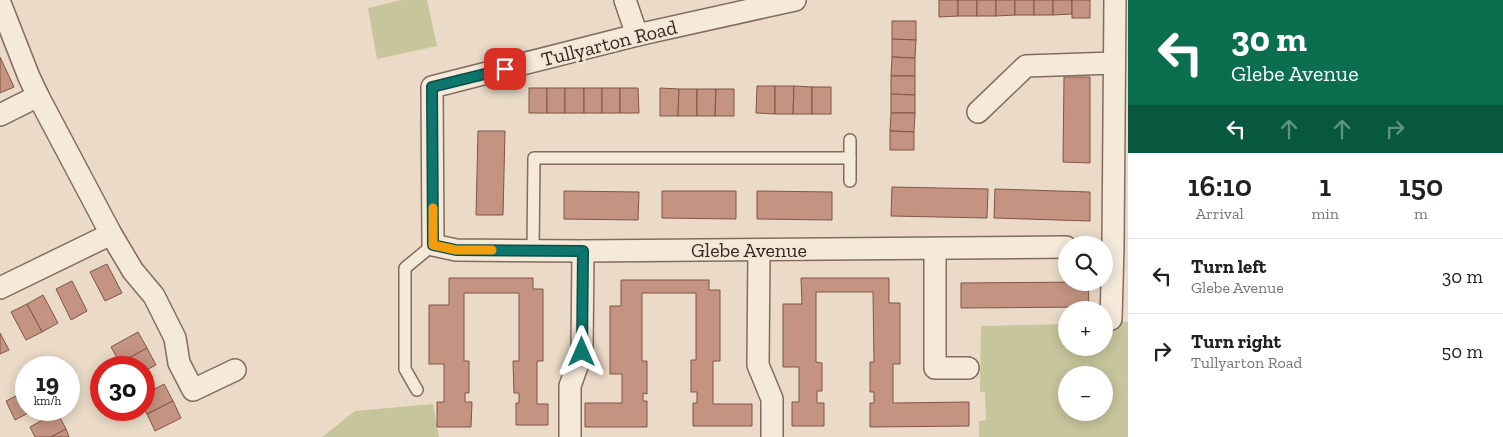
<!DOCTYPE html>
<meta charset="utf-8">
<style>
body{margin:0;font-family:"Zilla Slab",serif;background:#f6f6f6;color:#202124;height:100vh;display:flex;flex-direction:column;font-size:19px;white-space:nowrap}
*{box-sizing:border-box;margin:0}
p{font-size:16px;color:#757577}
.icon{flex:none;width:28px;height:28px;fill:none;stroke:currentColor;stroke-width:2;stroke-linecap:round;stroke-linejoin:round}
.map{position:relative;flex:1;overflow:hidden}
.side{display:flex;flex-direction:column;background:#fff;width:375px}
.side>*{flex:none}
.guide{background:#0b6e4f;color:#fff;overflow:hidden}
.tools{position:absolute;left:1058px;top:236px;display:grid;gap:10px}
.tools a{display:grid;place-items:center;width:55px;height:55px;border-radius:50%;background:#fff;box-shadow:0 2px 12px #0003;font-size:25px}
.speed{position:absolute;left:15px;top:356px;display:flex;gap:10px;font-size:25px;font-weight:700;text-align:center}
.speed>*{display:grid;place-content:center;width:65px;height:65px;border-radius:50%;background:#fff;box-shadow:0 2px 12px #0003;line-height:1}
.speed small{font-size:12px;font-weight:400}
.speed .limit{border:8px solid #d22;background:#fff;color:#111}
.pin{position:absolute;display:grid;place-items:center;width:42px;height:42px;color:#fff;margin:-21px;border-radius:10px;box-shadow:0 2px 8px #0006}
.me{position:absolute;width:55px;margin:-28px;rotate:0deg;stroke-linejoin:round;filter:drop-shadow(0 0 4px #0008)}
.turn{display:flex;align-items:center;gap:18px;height:105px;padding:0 20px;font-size:22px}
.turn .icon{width:65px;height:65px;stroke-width:2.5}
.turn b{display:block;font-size:35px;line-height:42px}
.lanes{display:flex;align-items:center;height:48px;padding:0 20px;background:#0003;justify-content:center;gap:25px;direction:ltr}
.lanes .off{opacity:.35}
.eta{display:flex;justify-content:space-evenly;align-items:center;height:85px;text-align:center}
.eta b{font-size:30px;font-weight:600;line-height:35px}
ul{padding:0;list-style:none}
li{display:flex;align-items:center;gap:15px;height:75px;padding:0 20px;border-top:1px solid #e0e0e0}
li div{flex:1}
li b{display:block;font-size:19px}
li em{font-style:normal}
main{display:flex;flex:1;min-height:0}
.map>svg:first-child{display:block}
</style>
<main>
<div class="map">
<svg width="1128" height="437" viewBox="0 0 1128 437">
<rect width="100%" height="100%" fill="#eadac7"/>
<g fill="#c7c59c" fill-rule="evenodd">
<polygon points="402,0 427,0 437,46 377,59 368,8"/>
<path d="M1128,322V437H979V421L986,420L985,392H980L981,326L1066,324V348H1104V323ZM1066,375H1104V412H1066Z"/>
<polygon points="433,404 439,437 322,437 355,411"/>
</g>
<g fill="#c49381" stroke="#805546">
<polygon points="939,0 958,0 958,16 939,17"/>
<rect x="958" y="0" width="19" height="16"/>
<rect x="977" y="0" width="19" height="16"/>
<polygon points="996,0 1015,0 1015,15 996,16"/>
<rect x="1015" y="0" width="19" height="15"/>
<rect x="1034" y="0" width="19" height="15"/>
<polygon points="1053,0 1072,0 1072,14 1053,15"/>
<rect x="1072" y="0" width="18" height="18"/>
<polygon points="892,21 916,21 916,40 892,39"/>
<polygon points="892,39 916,40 915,58 892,57"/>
<polygon points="0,57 14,87 0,93"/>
<polygon points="892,57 915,58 915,76 891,76"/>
<polygon points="891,76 915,76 915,95 891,94"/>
<polygon points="1064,77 1090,77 1090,163 1063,162"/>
<polygon points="757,86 775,86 775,114 756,113"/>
<polygon points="775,86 794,86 793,114 775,114"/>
<polygon points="794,86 812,87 812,114 793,114"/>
<rect x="812" y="87" width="19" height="27"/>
<rect x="529" y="88" width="18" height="25"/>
<rect x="547" y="88" width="18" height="25"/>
<rect x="565" y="88" width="19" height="25"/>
<rect x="584" y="88" width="18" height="25"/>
<rect x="602" y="88" width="18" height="25"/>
<polygon points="620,88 638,88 639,113 620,113"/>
<polygon points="660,88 679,89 678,116 660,116"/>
<polygon points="679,89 697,89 697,116 678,116"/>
<polygon points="697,89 716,89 715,116 697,116"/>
<polygon points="716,89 734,89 734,116 715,116"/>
<polygon points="891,94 915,95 915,113 891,113"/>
<polygon points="891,113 915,113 914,132 890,131"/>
<polygon points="478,131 505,131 503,215 476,215"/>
<polygon points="890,131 914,132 914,150 890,150"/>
<polygon points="892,187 988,189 987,218 891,216"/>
<polygon points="995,189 1090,192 1090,221 994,218"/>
<polygon points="564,191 639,192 638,220 564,219"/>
<polygon points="662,191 736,191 736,219 662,218"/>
<polygon points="757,191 832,192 832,220 757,219"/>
<polygon points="107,264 122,293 105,301 90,272"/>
<polygon points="449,278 533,278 533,289 543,289 543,361 537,361 537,404 548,404 548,425 516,425 516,403 519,403 519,393 514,393 513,361 519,361 519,293 464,293 464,361 469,361 469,393 465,393 465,402 472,402 471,427 437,427 437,402 444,402 444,364 429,364 429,305 449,305"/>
<polygon points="801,278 889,278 889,303 900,303 900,364 893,364 893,403 969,402 969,426 870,427 870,403 874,403 874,392 870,392 870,362 874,362 873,292 816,292 816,362 822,363 822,391 817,391 817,403 824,403 824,426 792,426 792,402 799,402 799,367 783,367 783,304 802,304"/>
<polygon points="621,280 709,280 709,290 720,290 720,361 713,361 713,404 752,404 752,426 693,426 693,403 697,403 697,392 691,392 691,360 696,360 696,293 642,293 642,361 647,361 647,394 643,393 643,401 647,401 647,427 585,427 585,403 622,403 622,374 610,374 610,306 621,306"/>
<polygon points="72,281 87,311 71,320 56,289"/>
<polygon points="1088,282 1089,307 961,308 961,283"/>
<polygon points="43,295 58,323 42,332 27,304"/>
<polygon points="27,304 42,332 26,340 11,312"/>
<polygon points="138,332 147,348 120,363 111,347"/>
<polygon points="0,333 9,350 0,354"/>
<polygon points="147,348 156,365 144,371 144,368 122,368 120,363"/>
<polygon points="164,384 173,401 147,414 144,409 144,395"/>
<polygon points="26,391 26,410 34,410 15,420 6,401"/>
<polygon points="173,401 181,418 155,431 147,414"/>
<polygon points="57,412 66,429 51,437 35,437 30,427"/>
<polygon points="66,429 69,437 51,437"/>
</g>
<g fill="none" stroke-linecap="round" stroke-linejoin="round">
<defs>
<g id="service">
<polyline points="850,181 850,140"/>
<polyline points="533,250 534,158 850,158"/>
<polyline points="417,390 405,369 405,268 433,245"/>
</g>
<g id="minor">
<polyline points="625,0 637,35"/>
<polyline points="795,0 637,35 432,87 433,245 456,250 583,251 1066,247"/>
<polyline points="0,3 29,77 38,96 111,234 133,271 154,296 175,338 179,363 193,390 235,370"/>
<polyline points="978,112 1026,66 1114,63"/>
<polyline points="0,115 38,96"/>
<polyline points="935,249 935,368 968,368"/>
<polyline points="759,250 758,365 772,399 772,437"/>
<polyline points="0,288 111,234"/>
<polyline points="1111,319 1113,247 1115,0"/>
<polyline points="570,437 570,386 582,352 583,251"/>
</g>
</defs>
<use href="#service" stroke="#836c5e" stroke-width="14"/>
<use href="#minor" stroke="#836c5e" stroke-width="24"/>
<use href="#service" stroke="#f5e9d9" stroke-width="11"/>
<use href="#minor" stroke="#f5e9d9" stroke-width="21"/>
</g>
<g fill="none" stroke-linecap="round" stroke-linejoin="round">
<defs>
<polyline id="route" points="505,69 432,87 433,245 456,250 583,251 582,352"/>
</defs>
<use href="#route" stroke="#0a4d48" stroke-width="12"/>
<use href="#route" stroke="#0f766e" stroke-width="9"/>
<polyline stroke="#f59e0b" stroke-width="9" points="433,208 433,245 456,250 492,250"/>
</g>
<g text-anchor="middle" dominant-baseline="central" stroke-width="5" stroke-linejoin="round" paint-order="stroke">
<g font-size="20" fill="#352720" stroke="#f2e6d6">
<text transform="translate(609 43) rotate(-14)">Tullyarton Road</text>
<text x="749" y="250">Glebe Avenue</text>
</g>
</g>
</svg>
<div class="tools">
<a><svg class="icon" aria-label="search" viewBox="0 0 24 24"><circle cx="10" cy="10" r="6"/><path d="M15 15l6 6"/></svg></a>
<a>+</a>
<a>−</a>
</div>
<div class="speed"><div>19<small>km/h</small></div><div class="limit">30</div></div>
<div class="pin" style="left:505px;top:69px;background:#d93025"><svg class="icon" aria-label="arrive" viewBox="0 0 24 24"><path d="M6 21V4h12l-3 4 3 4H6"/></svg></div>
<svg class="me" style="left:582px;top:352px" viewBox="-20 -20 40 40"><path d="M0-17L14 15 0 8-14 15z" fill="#0f766e" stroke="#fff" stroke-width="4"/></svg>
</div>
<section class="side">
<div class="guide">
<div class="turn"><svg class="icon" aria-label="left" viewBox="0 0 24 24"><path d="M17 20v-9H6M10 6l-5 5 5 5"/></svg><div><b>30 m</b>Glebe Avenue</div></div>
<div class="lanes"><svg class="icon" aria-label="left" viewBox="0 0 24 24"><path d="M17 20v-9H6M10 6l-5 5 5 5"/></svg><svg class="icon off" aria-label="ahead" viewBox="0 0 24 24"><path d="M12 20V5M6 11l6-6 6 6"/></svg><svg class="icon off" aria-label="ahead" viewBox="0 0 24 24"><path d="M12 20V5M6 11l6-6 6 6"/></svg><svg class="icon off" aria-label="right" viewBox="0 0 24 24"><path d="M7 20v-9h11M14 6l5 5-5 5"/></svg></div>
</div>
<div class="eta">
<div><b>16:10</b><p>Arrival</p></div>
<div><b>1</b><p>min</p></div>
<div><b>150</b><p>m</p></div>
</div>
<ul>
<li><svg class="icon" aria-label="left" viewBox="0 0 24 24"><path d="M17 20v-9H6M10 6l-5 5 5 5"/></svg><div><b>Turn left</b><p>Glebe Avenue</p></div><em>30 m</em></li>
<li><svg class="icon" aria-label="right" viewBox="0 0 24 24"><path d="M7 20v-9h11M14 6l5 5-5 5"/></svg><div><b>Turn right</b><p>Tullyarton Road</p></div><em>50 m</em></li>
</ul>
</section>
</main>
